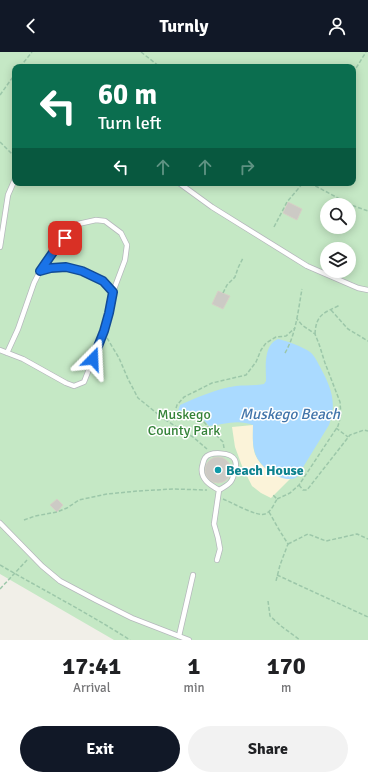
<!DOCTYPE html>
<style>
body{margin:0;font-family:Signika,sans-serif;background:#f2f2f2;color:#202124;height:100vh;display:flex;flex-direction:column;font-size:15px;white-space:nowrap}
*{box-sizing:border-box;margin:0}
p{font-size:13px;color:#757577}
.icon{flex:none;width:22px;height:22px;fill:none;stroke:currentColor;stroke-width:2;stroke-linecap:round;stroke-linejoin:round}
.map{position:relative;height:588px;overflow:hidden}
.panel{display:flex;flex-direction:column;background:#fff;flex:1}
.panel>*{flex:none}
.guide{position:absolute;left:12px;top:12px;width:344px;height:122px;border-radius:8px;box-shadow:0 2px 10px #0003;background:#0b6e4f;color:#fff;overflow:hidden}
.controls{position:absolute;left:320px;top:146px;display:grid;gap:8px}
.controls a{display:grid;place-items:center;width:36px;height:36px;border-radius:50%;background:#fff;box-shadow:0 2px 10px #0003;font-size:20px}
.pin{position:absolute;display:grid;place-items:center;width:34px;height:34px;color:#fff;margin:-17px;border-radius:8px;box-shadow:0 2px 6px #0006}
.me{position:absolute;width:44px;margin:-22px;rotate:21deg;stroke-linejoin:round;filter:drop-shadow(0 0 3px #0008)}
.turn{display:flex;align-items:center;gap:14px;height:84px;padding:0 20px;font-size:18px}
.turn .icon{width:52px;height:52px;stroke-width:2.5}
.turn b{display:block;font-size:28px;line-height:34px}
.lanes{display:flex;align-items:center;height:38px;padding:0 20px;background:#0003;justify-content:center;gap:20px;direction:ltr}
.lanes .off{opacity:.35}
.eta{display:flex;justify-content:space-evenly;align-items:center;height:68px;text-align:center}
.eta b{font-size:24px;font-weight:700;line-height:28px}
.primary-button{display:flex;gap:8px;margin-top:auto;padding:8px 20px}
.primary-button a{flex:1;height:46px;border-radius:24px;background:#111827;color:#fff;font-size:16px;font-weight:700;line-height:46px;text-align:center}
.primary-button a+a{background:#f2f2f2;color:#202124}
header{display:flex;justify-content:space-between;align-items:center;height:52px;padding:0 20px;background:#111827;color:#fff;font-size:18px;font-weight:700}
.map>svg:first-child{display:block}
</style>
<header><svg class="icon" aria-label="back" viewBox="0 0 24 24"><path d="M15 5l-7 7 7 7"/></svg>Turnly<svg class="icon" aria-label="person" viewBox="0 0 24 24"><circle cx="12" cy="8" r="4"/><path d="M4 21q1-7 8-7t8 7"/></svg></header>
<div class="map">
<svg width="368" height="588" viewBox="0 0 368 588">
<rect width="100%" height="100%" fill="#f1efe8"/>
<path fill="#c5e8c5" fill-rule="evenodd" d="M0,0H368V588H114L0,522ZM15,15H353V131H15ZM327,153H349V175H327ZM327,197H349V219H327Z"/>
<path fill="#fbf3d9" d="M253,373C253,382 252,393 255,402C261,417 275,424 290,427L271,446L261,441L252,434L242,414L235,395L232,375Z"/>
<path fill="#aadaff" d="M278,287C288,289 303,295 310,300C314,303 317,309 319,313C330,333 338,350 329,373L297,425C295,426 293,427 291,427C277,428 259,414 255,401C252,392 253,382 253,373C238,367 224,372 209,374L203,367L194,363L185,366L179,364L178,359L180,353C198,345 216,337 236,334C245,333 254,334 264,332L266,329C266,316 263,293 278,287Z"/>
<g fill="#cccac5" stroke="#d6d1c6">
<polygon points="288,150 302,157 297,168 283,161"/>
<polygon points="218,239 230,244 223,257 212,252"/>
<circle cx="218" cy="418" r="13"/>
<polygon points="57,447 63,453 57,460 50,453"/>
</g>
<g fill="none" stroke-linecap="round" stroke-linejoin="round">
<defs>
<g id="service">
<polyline points="179,131 212,155 307,214 358,236 368,238"/>
<polyline points="0,195 8,143 15,127"/>
<polyline points="40,219 51,216 66,215 82,219 103,229 113,240"/>
<polyline points="0,298 23,307 66,331 74,334 84,330 104,279 109,261 113,240 125,208 127,193 121,181 105,169 96,168 78,172 74,176 56,197 42,215 34,231 18,277 7,301"/>
<polyline points="0,471 42,514 60,529 96,548 132,566 189,588"/>
<path d="M217,508L220,497L218,486L214,472L219,438C230,432 233,430 235,417C236,415 236,411 235,408C231,400 210,399 205,406C203,409 203,412 202,415C200,427 210,433 219,438"/>
<polyline points="179,584 193,523"/>
</g>
</defs>
<use href="#service" stroke="#b5b8bc" stroke-width="6"/>
<g stroke="#9cc7a9" stroke-width="1.5" stroke-dasharray="4 2" stroke-linecap="butt">
<polyline points="141,0 160,15"/>
<polyline points="20,15 32,0"/>
<polyline points="353,21 366,0"/>
<polyline points="0,43 15,22"/>
<polyline points="0,90 15,105"/>
<polyline points="310,131 351,153 368,159"/>
<polyline points="274,175 287,150 303,131"/>
<polyline points="223,241 227,233 235,225 238,216 243,206"/>
<polyline points="331,258 348,277 368,289"/>
<path d="M315,282C316,262 324,261 340,253"/>
<polyline points="107,286 119,306 128,327 138,346 164,367 193,385 207,397"/>
<path d="M285,301C296,282 298,259 302,237"/>
<polyline points="165,367 181,367"/>
<polyline points="336,376 348,385"/>
<polyline points="224,396 223,390 217,384 202,368 193,364 183,367 176,363 175,360 177,353 184,345 212,331 246,323 256,310 261,298 266,291 276,285 286,284 295,276"/>
<polyline points="299,433 303,438 307,438 350,383 364,378 368,379"/>
<path d="M223,447C233,451 257,465 265,462C271,460 274,452 277,447L273,443"/>
<polyline points="277,447 290,441 299,433 338,374 341,363 340,350 325,311 319,292 315,282 302,273 297,267"/>
<polyline points="269,460 278,476 288,492 280,513 276,529"/>
<polyline points="24,468 35,464 57,460 67,456 79,448 107,442 138,439 173,437 207,438"/>
<polyline points="288,492 308,482 326,489 357,482 368,487"/>
<path d="M0,513C43,538 88,561 130,588"/>
<polyline points="277,523 368,565"/>
<polyline points="0,537 27,508"/>
<polyline points="268,549 270,564 281,574 300,588"/>
</g>
<use href="#service" stroke="#fff" stroke-width="4.5"/>
</g>
<g fill="none" stroke-linecap="round" stroke-linejoin="round">
<defs>
<polyline id="route" points="65,186 56,196 40,219 51,216 66,215 82,219 103,229 113,240 109,261 104,279 93,307"/>
</defs>
<use href="#route" stroke="#114b97" stroke-width="10"/>
<use href="#route" stroke="#1a73e8" stroke-width="7"/>
</g>
<circle fill="#0f9aa8" stroke="#fff" stroke-width="1.5" cx="218" cy="418" r="4"/>
<g text-anchor="middle" dominant-baseline="central" stroke-width="3" stroke-linejoin="round" paint-order="stroke">
<g font-size="14" fill="#348238" stroke="#fff">
<text x="184" y="362">Muskego<tspan x="184" dy="16">County Park</tspan></text>
</g>
<g font-size="14" font-weight="bold" fill="#0d838f" stroke="#fff" text-anchor="start">
<text x="226" y="418">Beach House</text>
</g>
<g font-size="15" font-style="italic" fill="#4174aa" stroke="#fff">
<text x="290" y="362">Muskego Beach</text>
</g>
</g>
</svg>
<div class="controls">
<a><svg class="icon" aria-label="search" viewBox="0 0 24 24"><circle cx="10" cy="10" r="6"/><path d="M15 15l6 6"/></svg></a>
<a><svg class="icon" aria-label="layers" viewBox="0 0 24 24"><path d="M12 4l9 5-9 5-9-5zM3 14l9 5 9-5"/></svg></a>
</div>
<div class="pin" style="left:65px;top:186px;background:#d93025"><svg class="icon" aria-label="arrive" viewBox="0 0 24 24"><path d="M6 21V4h12l-3 4 3 4H6"/></svg></div>
<svg class="me" style="left:93px;top:307px" viewBox="-20 -20 40 40"><path d="M0-17L14 15 0 8-14 15z" fill="#1a73e8" stroke="#fff" stroke-width="4"/></svg>
<div class="guide">
<div class="turn"><svg class="icon" aria-label="left" viewBox="0 0 24 24"><path d="M17 20v-9H6M10 6l-5 5 5 5"/></svg><div><b>60 m</b>Turn left</div></div>
<div class="lanes"><svg class="icon" aria-label="left" viewBox="0 0 24 24"><path d="M17 20v-9H6M10 6l-5 5 5 5"/></svg><svg class="icon off" aria-label="ahead" viewBox="0 0 24 24"><path d="M12 20V5M6 11l6-6 6 6"/></svg><svg class="icon off" aria-label="ahead" viewBox="0 0 24 24"><path d="M12 20V5M6 11l6-6 6 6"/></svg><svg class="icon off" aria-label="right" viewBox="0 0 24 24"><path d="M7 20v-9h11M14 6l5 5-5 5"/></svg></div>
</div>
</div>
<section class="panel">
<div class="eta">
<div><b>17:41</b><p>Arrival</p></div>
<div><b>1</b><p>min</p></div>
<div><b>170</b><p>m</p></div>
</div>
<div class="primary-button"><a>Exit</a><a>Share</a></div>
</section>
